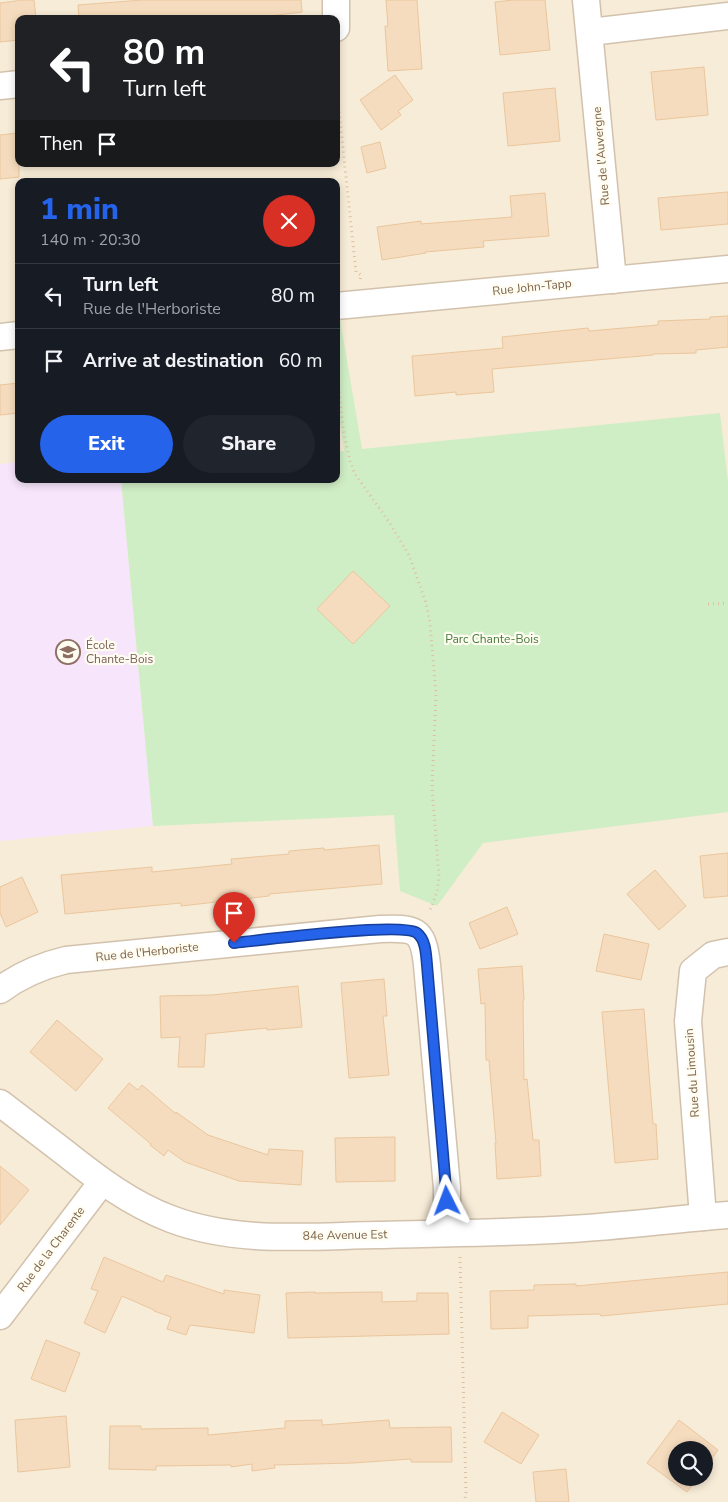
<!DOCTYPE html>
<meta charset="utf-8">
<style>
body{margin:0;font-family:"Nunito Sans",sans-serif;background:#20242c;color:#f1f3f6;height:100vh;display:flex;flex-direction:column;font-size:19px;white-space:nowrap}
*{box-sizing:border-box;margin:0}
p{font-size:16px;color:#9ea1a6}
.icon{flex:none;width:28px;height:28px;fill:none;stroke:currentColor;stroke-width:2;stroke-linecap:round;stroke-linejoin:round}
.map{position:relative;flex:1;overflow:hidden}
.panel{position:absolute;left:15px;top:178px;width:325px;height:305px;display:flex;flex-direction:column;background:#171b24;border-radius:10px;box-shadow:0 2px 8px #0003}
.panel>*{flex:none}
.banner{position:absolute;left:15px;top:15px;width:325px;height:152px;border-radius:10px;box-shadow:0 2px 8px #0003;background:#202124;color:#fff;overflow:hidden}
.fabs{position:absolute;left:668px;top:1441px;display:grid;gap:10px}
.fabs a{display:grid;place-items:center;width:45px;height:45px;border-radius:50%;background:#171b24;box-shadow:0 2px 8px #0003;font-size:25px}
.pin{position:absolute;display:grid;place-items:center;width:42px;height:42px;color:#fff;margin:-51px -21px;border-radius:50% 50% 50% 0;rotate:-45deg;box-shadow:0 0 5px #0007}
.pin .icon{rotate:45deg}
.me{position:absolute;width:55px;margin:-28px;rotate:357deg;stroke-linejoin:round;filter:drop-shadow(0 0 4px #0008)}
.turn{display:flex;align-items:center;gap:18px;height:105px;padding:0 25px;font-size:22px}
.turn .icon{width:65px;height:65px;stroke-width:2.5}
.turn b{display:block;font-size:35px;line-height:42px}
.then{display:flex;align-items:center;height:48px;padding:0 25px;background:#0003;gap:10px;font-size:19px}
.round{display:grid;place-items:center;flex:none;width:52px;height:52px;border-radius:26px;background:#20242c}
.head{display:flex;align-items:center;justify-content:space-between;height:85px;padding:0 25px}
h1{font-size:30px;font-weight:800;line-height:38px;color:#2563eb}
.button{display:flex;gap:10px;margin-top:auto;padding:10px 25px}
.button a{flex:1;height:58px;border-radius:30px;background:#2563eb;color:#fff;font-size:20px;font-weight:800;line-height:58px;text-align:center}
.button a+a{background:#20242c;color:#f1f3f6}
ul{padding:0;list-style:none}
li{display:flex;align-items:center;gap:15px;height:65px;padding:0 25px;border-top:1px solid #363941}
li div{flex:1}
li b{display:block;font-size:19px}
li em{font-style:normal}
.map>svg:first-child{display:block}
</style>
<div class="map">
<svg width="728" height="1502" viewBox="0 0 728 1502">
<rect width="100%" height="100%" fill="#fef9e9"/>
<path fill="#f7ecd7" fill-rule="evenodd" d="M0,0H728V1502H0ZM19,19H336V164H19ZM19,181H336V479H19ZM676,1450H704V1478H676Z"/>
<polygon fill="#f6e5fb" points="19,462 19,479 121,479 153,826 0,841 0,464"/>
<polygon fill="#d0eec5" points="336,313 339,313 362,449 720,413 728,482 728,812 483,843 437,906 400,891 394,815 153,826 121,479 336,479 336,451 344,451 336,395"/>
<g fill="#f6dcbe" stroke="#eac69d">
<polygon points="16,0 34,0 36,19 19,19 19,40 0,42 0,3 16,1"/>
<polygon points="142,0 301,0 302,12 245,19 79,19 78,5"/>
<polygon points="386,0 417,0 422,69 388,71 385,26 388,26"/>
<polygon points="513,0 545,0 550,50 500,55 495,2"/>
<polygon points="704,67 708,115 656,120 651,72"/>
<polygon points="395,75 413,100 398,111 401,115 381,130 360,100"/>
<polygon points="555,88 560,141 508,146 503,93"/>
<polygon points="19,133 19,177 0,179 0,135"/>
<polygon points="380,142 386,168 367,173 361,147"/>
<polygon points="728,192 728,224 661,230 658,198"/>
<polygon points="545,193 549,236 483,241 484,247 425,252 426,253 382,260 377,227 421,221 421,224 512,217 510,196"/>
<polygon points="728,316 728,347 696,350 696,353 653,354 653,355 492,369 494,392 456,395 456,392 415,396 412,356 503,348 502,337 588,328 589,331 658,325 658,321 710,319 710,317"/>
<polygon points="19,383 19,413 0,415 0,385"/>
<polygon points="353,571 390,606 353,644 317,609"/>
<polygon points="379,845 382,884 269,894 269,896 181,906 181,903 65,914 61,875 152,867 152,872 232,864 231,859 289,854 289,851 324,848 324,850"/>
<polygon points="728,853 728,896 704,898 700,856"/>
<polygon points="655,870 686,906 659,930 627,894"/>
<polygon points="22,877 38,912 6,927 0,913 0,887"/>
<polygon points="507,907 518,934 480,949 469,923"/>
<polygon points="604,934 649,944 641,980 596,971"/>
<polygon points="522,966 524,1000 523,1001 524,1080 527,1079 533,1140 539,1140 541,1176 497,1179 495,1143 496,1143 489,1060 486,1060 485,1003 481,1004 478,969"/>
<polygon points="384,979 387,1016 383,1016 389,1075 349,1078 341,983"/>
<polygon points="298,986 302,1027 267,1030 267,1028 206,1034 204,1067 178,1067 180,1037 161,1038 160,996 212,995"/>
<polygon points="644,1009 653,1124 656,1124 658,1159 615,1163 602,1012"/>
<polygon points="57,1020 103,1059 76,1091 30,1052"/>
<polygon points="129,1083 138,1090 142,1085 176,1114 176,1112 208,1135 268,1155 269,1149 303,1151 301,1185 239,1181 185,1162 168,1150 164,1156 150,1145 151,1144 108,1108"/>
<polygon points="395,1137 395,1181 336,1182 335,1138"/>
<polygon points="0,1166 29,1190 0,1225"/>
<polygon points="104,1257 163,1282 166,1275 224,1294 224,1290 260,1295 254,1333 190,1325 186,1335 167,1329 171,1317 154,1311 154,1310 122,1296 105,1333 84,1323 98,1291 91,1289"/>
<polygon points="728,1272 728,1304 601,1316 600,1314 528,1316 528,1328 491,1329 490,1291 534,1290 534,1285 576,1284 576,1286"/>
<polygon points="315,1292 315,1293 382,1292 382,1302 417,1301 417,1293 448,1293 449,1334 288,1338 286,1293"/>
<polygon points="46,1340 80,1353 65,1392 31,1379"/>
<polygon points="502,1412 539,1435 521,1464 484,1442"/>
<polygon points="66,1416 70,1467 18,1472 15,1420"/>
<polygon points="322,1420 322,1425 389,1420 390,1428 451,1427 452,1462 411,1462 411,1459 353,1463 274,1465 275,1468 252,1471 252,1464 231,1467 231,1465 156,1466 156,1470 109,1469 110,1426 141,1426 141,1429 208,1428 208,1435 285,1428 285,1421"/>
<polygon points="679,1420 718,1450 704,1469 704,1450 676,1450 676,1478 698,1478 687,1492 647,1463"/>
<polygon points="566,1469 569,1502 536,1502 533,1472"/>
</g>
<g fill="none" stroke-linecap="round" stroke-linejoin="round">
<defs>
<g id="minor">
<polyline points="336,0 336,28"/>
<polyline points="586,0 613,280"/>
<polyline points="590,32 728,16"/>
<polyline points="0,86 19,84"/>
<polyline points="336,306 728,269"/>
<polyline points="0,337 19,335"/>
<path d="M0,990C20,975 41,966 66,960L380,929C415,928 423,928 427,965L447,1188V1233"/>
<path d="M0,1103C21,1119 43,1136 64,1152C98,1179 131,1204 171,1219C237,1244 310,1236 378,1235C442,1233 506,1233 571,1229C623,1226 675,1219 728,1215"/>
<polyline points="703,1217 688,1021 693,971 713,955 728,952"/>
<polyline points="0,1316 102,1182"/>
</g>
</defs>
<use href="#minor" stroke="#d2c2ad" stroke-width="29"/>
<g stroke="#dcc0a0" stroke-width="3" stroke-dasharray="1 4" stroke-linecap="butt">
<polyline points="336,82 356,272 361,275 360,280"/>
<polyline points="336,347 338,380 343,428 350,461 355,474 389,522 409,555 426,603 430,623 436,694 432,788 439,876 437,892 429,913"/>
<polyline points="708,604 728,603"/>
<polyline points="460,1257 466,1492 465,1499"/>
</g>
<use href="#minor" stroke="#fff" stroke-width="26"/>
</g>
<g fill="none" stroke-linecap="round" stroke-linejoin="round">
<defs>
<path id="route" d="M234,943C261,940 402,922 417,933C426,940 426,955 427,965L447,1201"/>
</defs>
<use href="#route" stroke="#184099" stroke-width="12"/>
<use href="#route" stroke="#2563eb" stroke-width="9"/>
</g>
<defs>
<symbol id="school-ring" viewBox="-11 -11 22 22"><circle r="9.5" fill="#fffcf1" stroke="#8d6e63" stroke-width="1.5"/><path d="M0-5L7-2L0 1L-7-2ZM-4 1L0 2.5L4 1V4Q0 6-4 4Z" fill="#8d6e63"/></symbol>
</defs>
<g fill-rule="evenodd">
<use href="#school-ring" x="54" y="638" width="28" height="28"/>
</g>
<g text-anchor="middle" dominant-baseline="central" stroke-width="4.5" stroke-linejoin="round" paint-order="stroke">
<g font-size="12" fill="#7c6349" stroke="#fffcf1">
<text transform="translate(601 156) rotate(-95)">Rue de l'Auvergne</text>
<text transform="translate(532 287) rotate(-6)">Rue John-Tapp</text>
<text transform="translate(147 952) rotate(-6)">Rue de l'Herboriste</text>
<text transform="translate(692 1073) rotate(-94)">Rue du Limousin</text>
<text transform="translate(345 1235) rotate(-1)">84e Avenue Est</text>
<text transform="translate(51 1249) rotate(-53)">Rue de la Charente</text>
</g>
<g font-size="12" fill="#477c3d" stroke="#fffcf1">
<text x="492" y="639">Parc Chante-Bois</text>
</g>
<g font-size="12" fill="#785e54" stroke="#fffcf1" text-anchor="start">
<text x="86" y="645">École<tspan x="86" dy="14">Chante-Bois</tspan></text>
</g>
</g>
</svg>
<div class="fabs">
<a><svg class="icon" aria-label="search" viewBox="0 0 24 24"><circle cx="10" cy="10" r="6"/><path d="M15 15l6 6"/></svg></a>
</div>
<div class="pin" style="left:234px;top:943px;background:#d93025"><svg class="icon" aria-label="arrive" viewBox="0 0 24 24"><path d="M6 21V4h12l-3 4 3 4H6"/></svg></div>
<svg class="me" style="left:447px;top:1201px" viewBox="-20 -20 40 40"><path d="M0-17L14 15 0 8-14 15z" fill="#2563eb" stroke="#fff" stroke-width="4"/></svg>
<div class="banner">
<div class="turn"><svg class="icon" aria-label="left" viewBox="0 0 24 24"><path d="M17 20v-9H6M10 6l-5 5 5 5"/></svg><div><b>80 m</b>Turn left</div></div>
<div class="then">Then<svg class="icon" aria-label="arrive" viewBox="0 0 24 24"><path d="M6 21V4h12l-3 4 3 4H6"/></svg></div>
</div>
<section class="panel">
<div class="head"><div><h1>1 min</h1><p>140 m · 20:30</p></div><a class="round" style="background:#d93025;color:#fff"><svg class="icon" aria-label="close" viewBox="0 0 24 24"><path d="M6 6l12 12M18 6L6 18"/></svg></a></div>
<ul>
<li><svg class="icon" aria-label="left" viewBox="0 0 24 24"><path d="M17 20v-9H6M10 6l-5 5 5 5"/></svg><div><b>Turn left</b><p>Rue de l'Herboriste</p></div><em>80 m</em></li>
<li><svg class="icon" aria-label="arrive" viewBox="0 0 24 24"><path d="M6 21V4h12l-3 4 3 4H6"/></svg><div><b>Arrive at destination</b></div><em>60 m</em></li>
</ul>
<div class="button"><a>Exit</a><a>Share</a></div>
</section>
</div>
